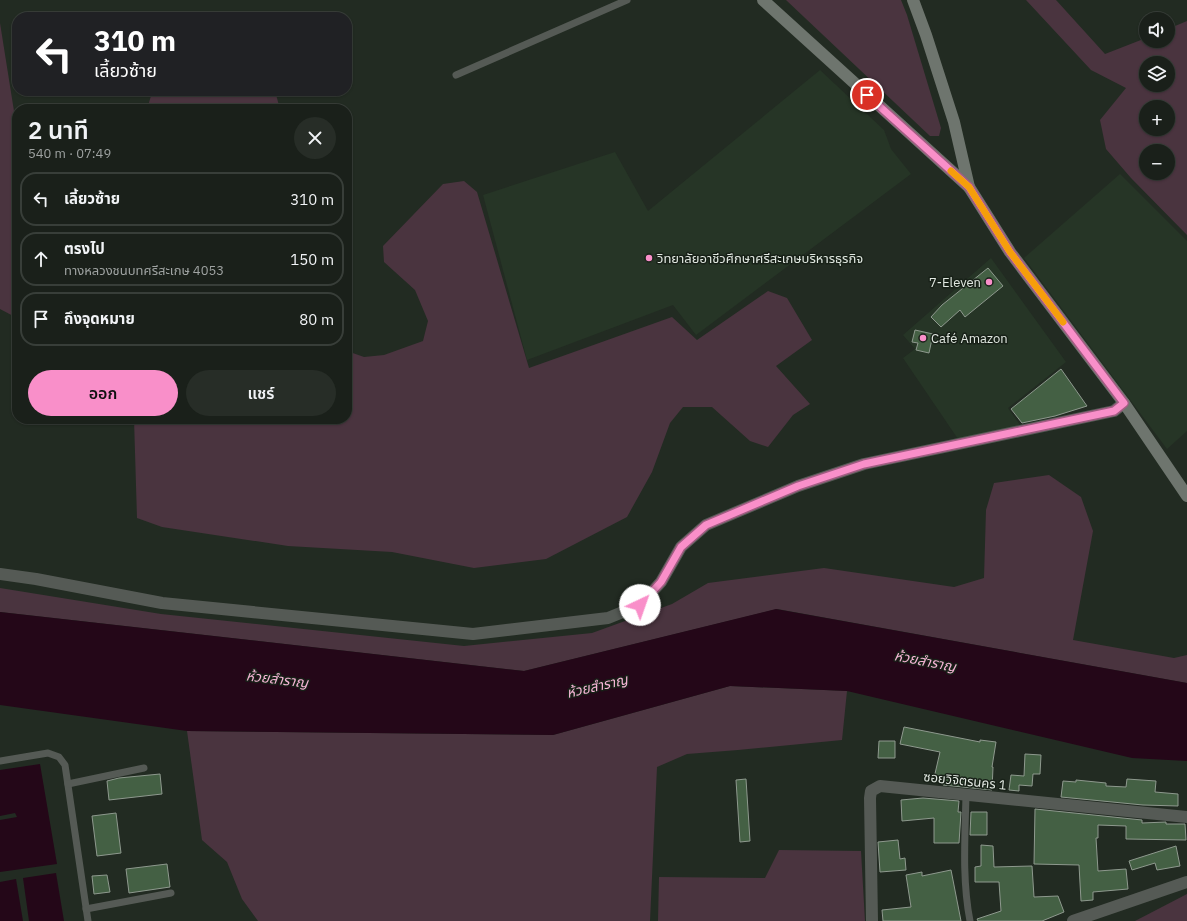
<!DOCTYPE html>
<html lang="th">
<meta charset="utf-8">
<style>
body{margin:0;font-family:"IBM Plex Sans","Noto Sans Thai",sans-serif;background:#272d27;color:#f1f3f6;height:100vh;display:flex;flex-direction:column;font-size:15px;white-space:nowrap}
*{box-sizing:border-box;margin:0}
p{font-size:13px;color:#9fa3a2}
.icon{flex:none;width:22px;height:22px;fill:none;stroke:currentColor;stroke-width:2;stroke-linecap:round;stroke-linejoin:round}
.map{position:relative;flex:1;overflow:hidden}
.drawer{position:absolute;left:12px;top:104px;width:340px;height:320px;display:flex;flex-direction:column;background:#1a201a;border-radius:16px;box-shadow:0 1px 3px #0004,0 0 0 1px #383e39}
.drawer>*{flex:none}
.top-card{position:absolute;left:12px;top:12px;width:340px;height:84px;border-radius:16px;box-shadow:0 1px 3px #0004,0 0 0 1px #383e39;background:#202124;color:#fff;overflow:hidden}
.tools{position:absolute;left:1139px;top:12px;display:grid;gap:8px}
.tools a{display:grid;place-items:center;width:36px;height:36px;border-radius:50%;background:#1a201a;box-shadow:0 1px 3px #0004,0 0 0 1px #383e39;font-size:20px}
.pin{position:absolute;display:grid;place-items:center;width:34px;height:34px;color:#fff;margin:-17px;border:2px solid #fff;border-radius:50%;box-shadow:0 1px 4px #0007}
.me{position:absolute;width:44px;margin:-22px;rotate:42deg;stroke-linejoin:round;filter:drop-shadow(0 0 3px #0008)}
.turn{display:flex;align-items:center;gap:14px;height:84px;padding:0 16px;font-size:18px}
.turn .icon{width:52px;height:52px;stroke-width:2.5}
.turn b{display:block;font-size:28px;line-height:34px}
.round{display:grid;place-items:center;flex:none;width:42px;height:42px;border-radius:21px;background:#272d27}
.headline{display:flex;align-items:center;justify-content:space-between;height:68px;padding:0 16px}
h1{font-size:24px;font-weight:600;line-height:30px}
.primary-button{display:flex;gap:8px;margin-top:auto;padding:8px 16px}
.primary-button a{flex:1;height:46px;border-radius:24px;background:#f98fc9;color:#111;font-size:16px;font-weight:600;line-height:46px;text-align:center}
.primary-button a+a{background:#272d27;color:#f1f3f6}
ul{padding:0;list-style:none}
li{display:flex;align-items:center;gap:12px;height:54px;margin:0 8px 6px;padding:0 8px;border:2px solid #383e39;border-radius:16px}
li div{flex:1}
li b{display:block;font-size:15px}
li em{font-style:normal}
.map>svg:first-child{display:block}
</style>
<div class="map">
<svg width="1187" height="921" viewBox="0 0 1187 921">
<rect width="100%" height="100%" fill="#222b22"/>
<g fill="#263526">
<polygon points="820,70 884,130 891,149 911,174 696,335 673,305 527,360 483,195 615,152 648,211"/>
<polygon points="1120,174 1187,241 1187,431 1167,449 1024,258"/>
<polygon points="991,258 1066,362 1008,408 1020,425 958,439 903,358 915,349 903,335"/>
</g>
<g fill="#4a343f" fill-rule="evenodd">
<polygon points="786,0 901,0 907,15 941,128 939,136 930,136"/>
<path d="M1026,0H1056L1105,54L1146,38V41H1168V29L1187,21V235L1131,178L1106,149L1100,120L1126,88L1091,70ZM1146,63H1168V85H1146ZM1146,107H1168V129H1146ZM1146,151H1168V173H1146Z"/>
<polygon points="0,23 17,130 17,318 0,309"/>
<polygon points="156,91 275,91 280,109 147,109 151,96"/>
<polygon points="464,181 477,192 529,368 672,317 697,340 768,291 787,298 812,340 776,366 810,404 793,415 768,447 750,441 712,407 683,407 670,423 652,472 627,517 546,559 474,568 392,552 288,546 162,527 137,518 134,419 347,419 347,351 364,357 384,355 423,341 428,321 415,290 384,262 383,246 443,184"/>
<polygon points="1049,475 1081,497 1093,531 1073,640 1174,658 1187,655 1187,683 777,609 524,671 0,612 0,588 161,614 464,646 592,633 672,604 708,583 824,568 954,587 984,578 986,510 994,483"/>
<polygon points="730,686 847,691 842,740 738,750 687,754 657,767 650,921 258,921 242,899 227,862 202,840 187,731 553,735"/>
<polygon points="779,850 861,851 865,921 658,921 659,877 765,878"/>
<polygon points="1187,894 1187,921 1135,921"/>
</g>
<g fill="#240718">
<polygon points="776,609 1187,683 1187,761 1132,758 847,691 730,686 553,735 187,731 0,705 0,612 524,671"/>
<polygon points="40,764 57,864 0,872 0,820 17,817 15,813 0,816 0,770"/>
<polygon points="56,873 64,921 29,921 23,878"/>
<polygon points="16,879 23,921 0,921 0,882"/>
</g>
<g fill="#446044" stroke="#8e998e">
<polygon points="988,268 1003,286 965,317 960,310 941,327 931,317 942,305"/>
<polygon points="915,330 933,334 929,353 916,350 918,343 912,342"/>
<polygon points="1061,369 1087,406 1055,416 1022,423 1011,409"/>
<polygon points="904,727 980,742 980,740 996,742 992,767 993,767 992,790 943,785 944,780 934,778 940,752 900,744"/>
<polygon points="879,741 895,741 895,758 878,758"/>
<polygon points="1025,754 1041,755 1040,774 1033,774 1032,786 1019,785 1019,791 1009,790 1011,775 1024,776"/>
<polygon points="160,774 162,794 109,800 107,781 119,778"/>
<polygon points="746,779 750,841 740,842 736,780"/>
<polygon points="1127,779 1156,781 1155,792 1178,794 1178,806 1143,805 1061,797 1063,781 1076,782 1076,780 1106,783 1106,786 1126,787"/>
<polygon points="923,798 959,801 958,812 961,812 959,843 934,843 934,818 902,821 901,800"/>
<polygon points="1035,809 1142,820 1142,823 1166,822 1166,824 1185,824 1186,840 1126,839 1126,826 1098,825 1098,838 1096,838 1098,871 1126,869 1128,889 1093,892 1093,900 1081,901 1079,865 1034,864"/>
<polygon points="971,812 987,812 987,835 970,835"/>
<polygon points="116,813 121,853 97,856 92,816"/>
<polygon points="898,840 900,859 905,858 906,870 880,872 878,842"/>
<polygon points="981,845 993,846 994,867 1032,866 1034,897 1058,896 1064,912 1042,921 978,921 977,919 1001,911 999,882 975,882 975,867 981,866"/>
<polygon points="1176,846 1180,866 1157,870 1155,863 1132,870 1129,861"/>
<polygon points="167,864 170,887 129,893 126,869"/>
<polygon points="951,870 961,921 883,921 882,910 911,907 906,875 922,872 922,876"/>
<polygon points="107,875 110,892 94,894 92,876"/>
</g>
<g fill="none" stroke-linecap="round" stroke-linejoin="round">
<g stroke="#555a55" stroke-width="7">
<polyline points="456,75 627,0"/>
<polyline points="0,761 48,753 59,757 65,765 88,921"/>
<polyline points="68,784 144,768"/>
<path d="M966,795C965,837 962,880 970,921"/>
<polyline points="86,909 171,893"/>
</g>
<g stroke="#555a55" stroke-width="12">
<polyline points="0,574 36,579 162,603 473,634 608,618 640,605 661,582 681,547 706,525 798,486 864,464 1114,411 1124,403"/>
<polyline points="872,921 870,798 871,791 880,786 1187,817"/>
<polyline points="1073,921 1187,882"/>
</g>
<g stroke="#6e756e" stroke-width="12">
<polyline points="763,0 969,187"/>
<polyline points="913,0 926,35 954,122 969,187 1010,252 1124,403 1187,496"/>
</g>
</g>
<g fill="none" stroke-linecap="round" stroke-linejoin="round">
<defs>
<polyline id="route" points="640,605 661,582 681,547 706,525 798,486 864,464 1114,411 1124,403 1010,252 969,187 867,95"/>
</defs>
<use href="#route" stroke="#a25d83" stroke-width="10"/>
<use href="#route" stroke="#f98fc9" stroke-width="7"/>
<polyline stroke="#f59e0b" stroke-width="7" points="951,171 969,187 1010,252 1063,322"/>
</g>
<g fill="#f98fc9" stroke="#182118" stroke-width="1.5">
<circle cx="649" cy="258" r="4"/>
<circle cx="989" cy="282" r="4"/>
<circle cx="923" cy="338" r="4"/>
</g>
<g text-anchor="middle" dominant-baseline="central" stroke-width="3" stroke-linejoin="round" paint-order="stroke">
<g font-size="13" fill="#e1e8e1" stroke="#182118" text-anchor="start">
<text x="657" y="258">วิทยาลัยอาชีวศึกษาศรีสะเกษบริหารธุรกิจ</text>
<text x="981" y="282" text-anchor="end">7-Eleven</text>
<text x="931" y="338">Café Amazon</text>
</g>
<g font-size="13" fill="#e1e8e1" stroke="#182118">
<text transform="translate(965 781) rotate(6)">ซอยวิจิตรนคร 1</text>
</g>
<g font-size="14" font-style="italic" fill="#f5b4d5" stroke="#182118">
<text transform="translate(925 661) rotate(11)">ห้วยสำราญ</text>
<text transform="translate(277 679) rotate(7)">ห้วยสำราญ</text>
<text transform="translate(597 686) rotate(-13)">ห้วยสำราญ</text>
</g>
</g>
</svg>
<div class="tools">
<a><svg class="icon" aria-label="sound" viewBox="0 0 24 24"><path d="M4 9h4l5-4v14l-5-4H4zM17 9q2 3 0 6"/></svg></a>
<a><svg class="icon" aria-label="layers" viewBox="0 0 24 24"><path d="M12 4l9 5-9 5-9-5zM3 14l9 5 9-5"/></svg></a>
<a>+</a>
<a>−</a>
</div>
<div class="pin" style="left:867px;top:95px;background:#d93025"><svg class="icon" aria-label="arrive" viewBox="0 0 24 24"><path d="M6 21V4h12l-3 4 3 4H6"/></svg></div>
<svg class="me" style="left:640px;top:605px" viewBox="-20 -20 40 40"><circle r="19" fill="#fff"/><path d="M0-13L10 11 0 6-10 11z" fill="#f98fc9"/></svg>
<div class="top-card">
<div class="turn"><svg class="icon" aria-label="left" viewBox="0 0 24 24"><path d="M17 20v-9H6M10 6l-5 5 5 5"/></svg><div><b>310 m</b>เลี้ยวซ้าย</div></div>
</div>
<section class="drawer">
<div class="headline"><div><h1>2 นาที</h1><p>540 m · 07:49</p></div><a class="round"><svg class="icon" aria-label="close" viewBox="0 0 24 24"><path d="M6 6l12 12M18 6L6 18"/></svg></a></div>
<ul>
<li><svg class="icon" aria-label="left" viewBox="0 0 24 24"><path d="M17 20v-9H6M10 6l-5 5 5 5"/></svg><div><b>เลี้ยวซ้าย</b></div><em>310 m</em></li>
<li><svg class="icon" aria-label="ahead" viewBox="0 0 24 24"><path d="M12 20V5M6 11l6-6 6 6"/></svg><div><b>ตรงไป</b><p>ทางหลวงชนบทศรีสะเกษ 4053</p></div><em>150 m</em></li>
<li><svg class="icon" aria-label="arrive" viewBox="0 0 24 24"><path d="M6 21V4h12l-3 4 3 4H6"/></svg><div><b>ถึงจุดหมาย</b></div><em>80 m</em></li>
</ul>
<div class="primary-button"><a>ออก</a><a>แชร์</a></div>
</section>
</div>
